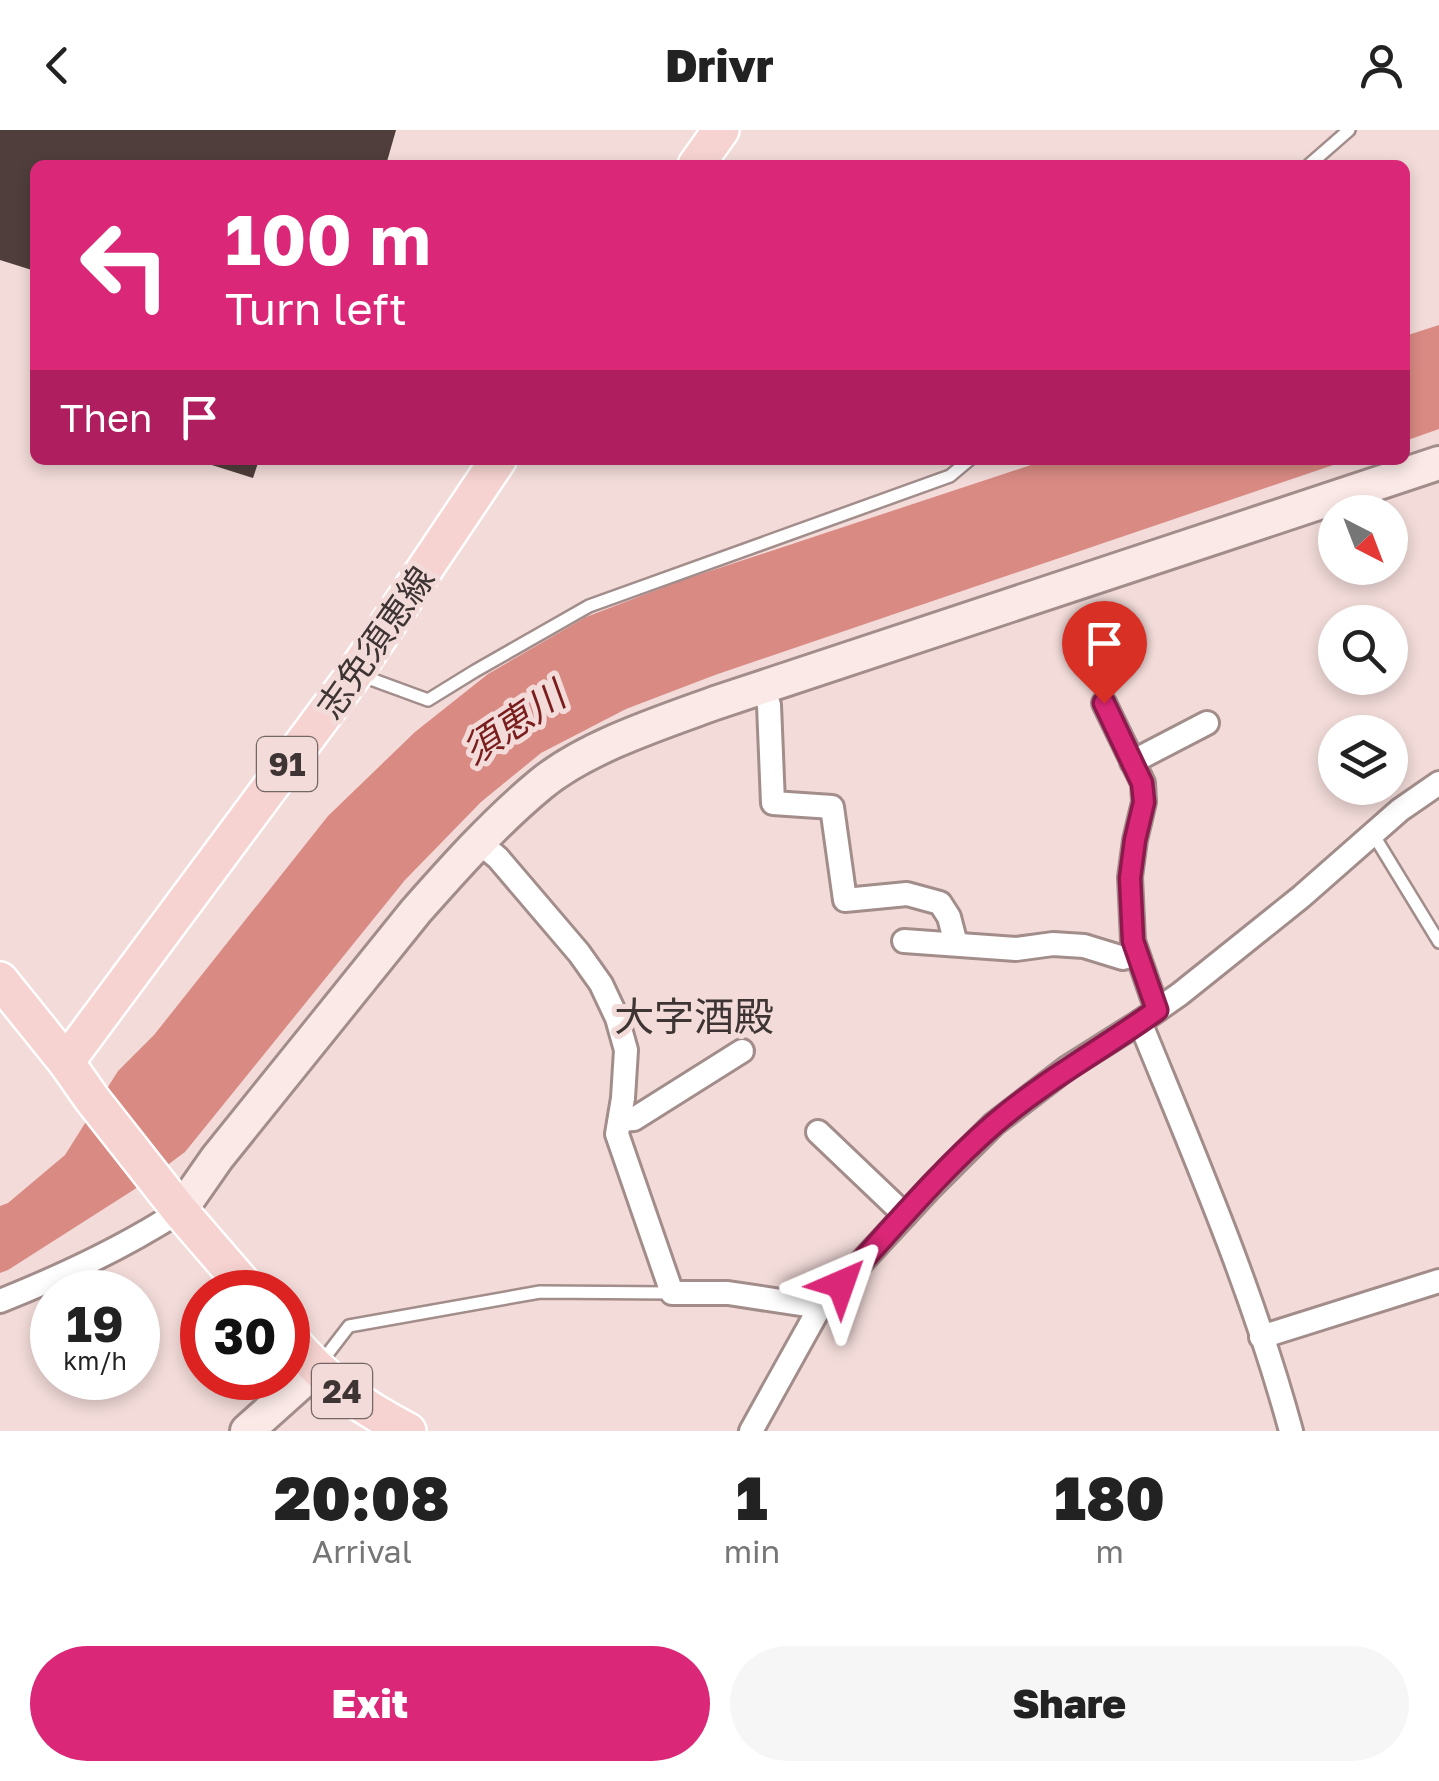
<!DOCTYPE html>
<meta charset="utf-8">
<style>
body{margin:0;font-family:"Golos Text","Noto Sans JP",sans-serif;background:#f6f6f6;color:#222;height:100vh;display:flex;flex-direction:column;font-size:38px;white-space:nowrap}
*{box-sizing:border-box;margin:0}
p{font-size:32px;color:#767676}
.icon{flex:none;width:55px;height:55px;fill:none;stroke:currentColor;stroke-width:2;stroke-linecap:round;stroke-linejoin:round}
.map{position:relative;height:1301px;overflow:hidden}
.side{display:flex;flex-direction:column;background:#fff;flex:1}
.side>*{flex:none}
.banner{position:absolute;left:30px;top:30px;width:1380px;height:305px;border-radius:15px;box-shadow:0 5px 15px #0003;background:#db2777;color:#fff;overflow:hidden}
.needle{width:65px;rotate:138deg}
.controls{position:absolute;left:1318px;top:365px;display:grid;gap:20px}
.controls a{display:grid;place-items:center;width:90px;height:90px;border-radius:50%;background:#fff;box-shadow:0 5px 15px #0003;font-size:50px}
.speed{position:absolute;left:30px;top:1140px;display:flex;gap:20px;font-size:50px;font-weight:700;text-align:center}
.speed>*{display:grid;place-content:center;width:130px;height:130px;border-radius:50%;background:#fff;box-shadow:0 5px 15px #0003;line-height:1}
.speed small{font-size:25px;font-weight:400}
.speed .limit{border:15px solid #d22;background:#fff;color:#111}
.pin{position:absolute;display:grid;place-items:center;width:85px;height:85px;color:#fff;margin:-102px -42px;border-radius:50% 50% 50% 0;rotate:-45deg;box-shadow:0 0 10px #0007}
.pin .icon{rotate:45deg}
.me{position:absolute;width:110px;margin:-55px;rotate:43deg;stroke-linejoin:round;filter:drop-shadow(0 0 8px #0008)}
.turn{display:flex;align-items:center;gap:35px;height:210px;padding:0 30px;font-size:45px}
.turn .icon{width:130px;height:130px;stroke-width:2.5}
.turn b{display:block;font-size:70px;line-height:85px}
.then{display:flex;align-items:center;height:95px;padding:0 30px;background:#0003;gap:20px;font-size:38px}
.eta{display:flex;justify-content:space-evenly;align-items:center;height:170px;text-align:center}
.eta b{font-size:60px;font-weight:800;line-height:70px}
.button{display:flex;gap:20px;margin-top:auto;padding:20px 30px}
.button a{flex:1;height:115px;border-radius:60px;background:#db2777;color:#fff;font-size:40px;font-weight:800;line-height:115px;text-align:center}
.button a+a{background:#f6f6f6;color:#222}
header{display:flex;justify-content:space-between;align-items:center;height:130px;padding:0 30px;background:#fff;font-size:45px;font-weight:800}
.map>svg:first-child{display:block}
</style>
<header><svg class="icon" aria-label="back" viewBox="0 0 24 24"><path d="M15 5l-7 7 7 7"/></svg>Drivr<svg class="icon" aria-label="person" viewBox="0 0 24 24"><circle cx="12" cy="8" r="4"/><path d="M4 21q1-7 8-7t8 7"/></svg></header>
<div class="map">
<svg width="1439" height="1301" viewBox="0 0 1439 1301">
<rect width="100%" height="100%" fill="#f2dbd9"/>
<g fill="#d98a83">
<polygon points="1439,195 1439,299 1405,311 1405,206"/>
<polygon points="1046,330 1348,330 715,545 626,579 541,623 481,672 405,750 185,1022 135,1059 8,1140 0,1143 0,1076 8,1073 65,1025 118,941 154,905 328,686 415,602 488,544 586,487 680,451"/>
</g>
<g fill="#503e3c">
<polygon points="0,0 396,0 386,35 35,35 35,141 0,130"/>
<polygon points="196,330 259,330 253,348"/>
</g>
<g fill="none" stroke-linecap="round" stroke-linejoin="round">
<defs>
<g id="lane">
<polyline points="1309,35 1349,0"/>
<polyline points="357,544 428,570 475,541 589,476 950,346 969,330"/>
<polyline points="1373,704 1439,812"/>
<polyline points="319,1235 349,1196 540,1162 672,1163"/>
</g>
<g id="street">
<polyline points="762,557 769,575 773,673 832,677 845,770 907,764 940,773 949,787 956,814"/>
<polyline points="1104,573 1143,653 1144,672 1135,710 1130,747 1133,811 1157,880"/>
<polyline points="1132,632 1207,593"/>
<polyline points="479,712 498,728 579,823 601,854 617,888 626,920 623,968 617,1004 672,1163 728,1163 820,1177"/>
<polyline points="904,811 1016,819 1053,814 1084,816 1123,828 1137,824"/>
<path d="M1140,892C1195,1027 1253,1161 1291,1301"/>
<polyline points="620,990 634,989 742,921"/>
<polyline points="818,1002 905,1085"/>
<path d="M0,1171C63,1146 123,1118 180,1081"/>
<polyline points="1261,1207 1439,1151"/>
<polyline points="751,1301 820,1177 931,1057 994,994 1067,938 1140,892 1180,864 1301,767 1400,680 1439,653"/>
</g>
<g id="secondary">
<path d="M180,1081L217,1028L416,781C455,737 495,692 541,654C586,617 660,593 715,573L1439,333"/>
<polyline points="247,1301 316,1239"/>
</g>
<g id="primary">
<polyline points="696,35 721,0"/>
<polyline points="0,850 66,932 92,969 180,1081 250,1162"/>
<polyline points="66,932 355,543 498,330"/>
<path d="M288,1207C326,1251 356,1274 408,1301"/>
</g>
</defs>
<use href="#lane" stroke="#a28d8b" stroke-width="16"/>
<use href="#street" stroke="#a28d8b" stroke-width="28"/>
<use href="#secondary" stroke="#a28d8b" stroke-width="38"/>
<use href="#primary" stroke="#fff" stroke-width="40"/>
<use href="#lane" stroke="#fff" stroke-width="11"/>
<use href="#street" stroke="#fff" stroke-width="22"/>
<use href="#secondary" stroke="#fae9e7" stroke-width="32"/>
<use href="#primary" stroke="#f6d3d0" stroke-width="35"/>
</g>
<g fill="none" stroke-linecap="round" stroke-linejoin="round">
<defs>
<path id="route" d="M841,1154C891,1100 939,1042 994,994C1045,950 1103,919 1157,880L1133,811L1130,748L1135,710L1144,672L1142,653L1104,573"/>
</defs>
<use href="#route" stroke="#8e194d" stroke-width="25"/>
<use href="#route" stroke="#db2777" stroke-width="18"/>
</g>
<g text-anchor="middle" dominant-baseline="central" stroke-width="10" stroke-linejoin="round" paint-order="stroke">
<g fill="#f2dbd9" stroke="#736665" stroke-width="2.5">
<rect x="257" y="607" width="60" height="54" rx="8"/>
<rect x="312" y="1234" width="60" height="54" rx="8"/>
</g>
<g font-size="32" font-weight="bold" fill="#3d3433">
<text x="287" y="634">91</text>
<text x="342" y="1261">24</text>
</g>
<g font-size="35" fill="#3d3433" stroke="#f2dbd9">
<text transform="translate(375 512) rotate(-55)">志免須恵線</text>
</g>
<g font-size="38" font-style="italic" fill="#7a1d1d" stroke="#f2dbd9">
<text transform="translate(513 592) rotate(-34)">須恵川</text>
</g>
<g font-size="40" fill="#3d3433" stroke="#f2dbd9">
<text x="694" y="886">大字酒殿</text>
</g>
</g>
</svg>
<div class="controls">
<a><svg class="needle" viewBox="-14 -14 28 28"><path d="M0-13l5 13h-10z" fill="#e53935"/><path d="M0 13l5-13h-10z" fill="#767676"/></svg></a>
<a><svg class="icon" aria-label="search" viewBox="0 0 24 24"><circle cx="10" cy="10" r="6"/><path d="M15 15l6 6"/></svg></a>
<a><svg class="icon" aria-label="layers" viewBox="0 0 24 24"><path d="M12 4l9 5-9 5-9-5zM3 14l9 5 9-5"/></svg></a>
</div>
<div class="speed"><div>19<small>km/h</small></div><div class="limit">30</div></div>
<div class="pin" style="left:1104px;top:573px;background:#d93025"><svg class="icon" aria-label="arrive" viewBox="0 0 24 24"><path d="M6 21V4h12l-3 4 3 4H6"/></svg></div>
<svg class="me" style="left:841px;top:1154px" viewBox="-20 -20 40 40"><path d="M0-17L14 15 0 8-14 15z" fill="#db2777" stroke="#fff" stroke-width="4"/></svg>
<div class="banner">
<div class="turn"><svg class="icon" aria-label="left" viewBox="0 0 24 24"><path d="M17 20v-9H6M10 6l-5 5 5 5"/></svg><div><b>100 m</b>Turn left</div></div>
<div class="then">Then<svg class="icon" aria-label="arrive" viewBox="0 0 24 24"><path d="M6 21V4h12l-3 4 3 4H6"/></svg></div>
</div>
</div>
<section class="side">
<div class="eta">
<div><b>20:08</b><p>Arrival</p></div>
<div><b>1</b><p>min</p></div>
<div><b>180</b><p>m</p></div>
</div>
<div class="button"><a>Exit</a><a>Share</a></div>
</section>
